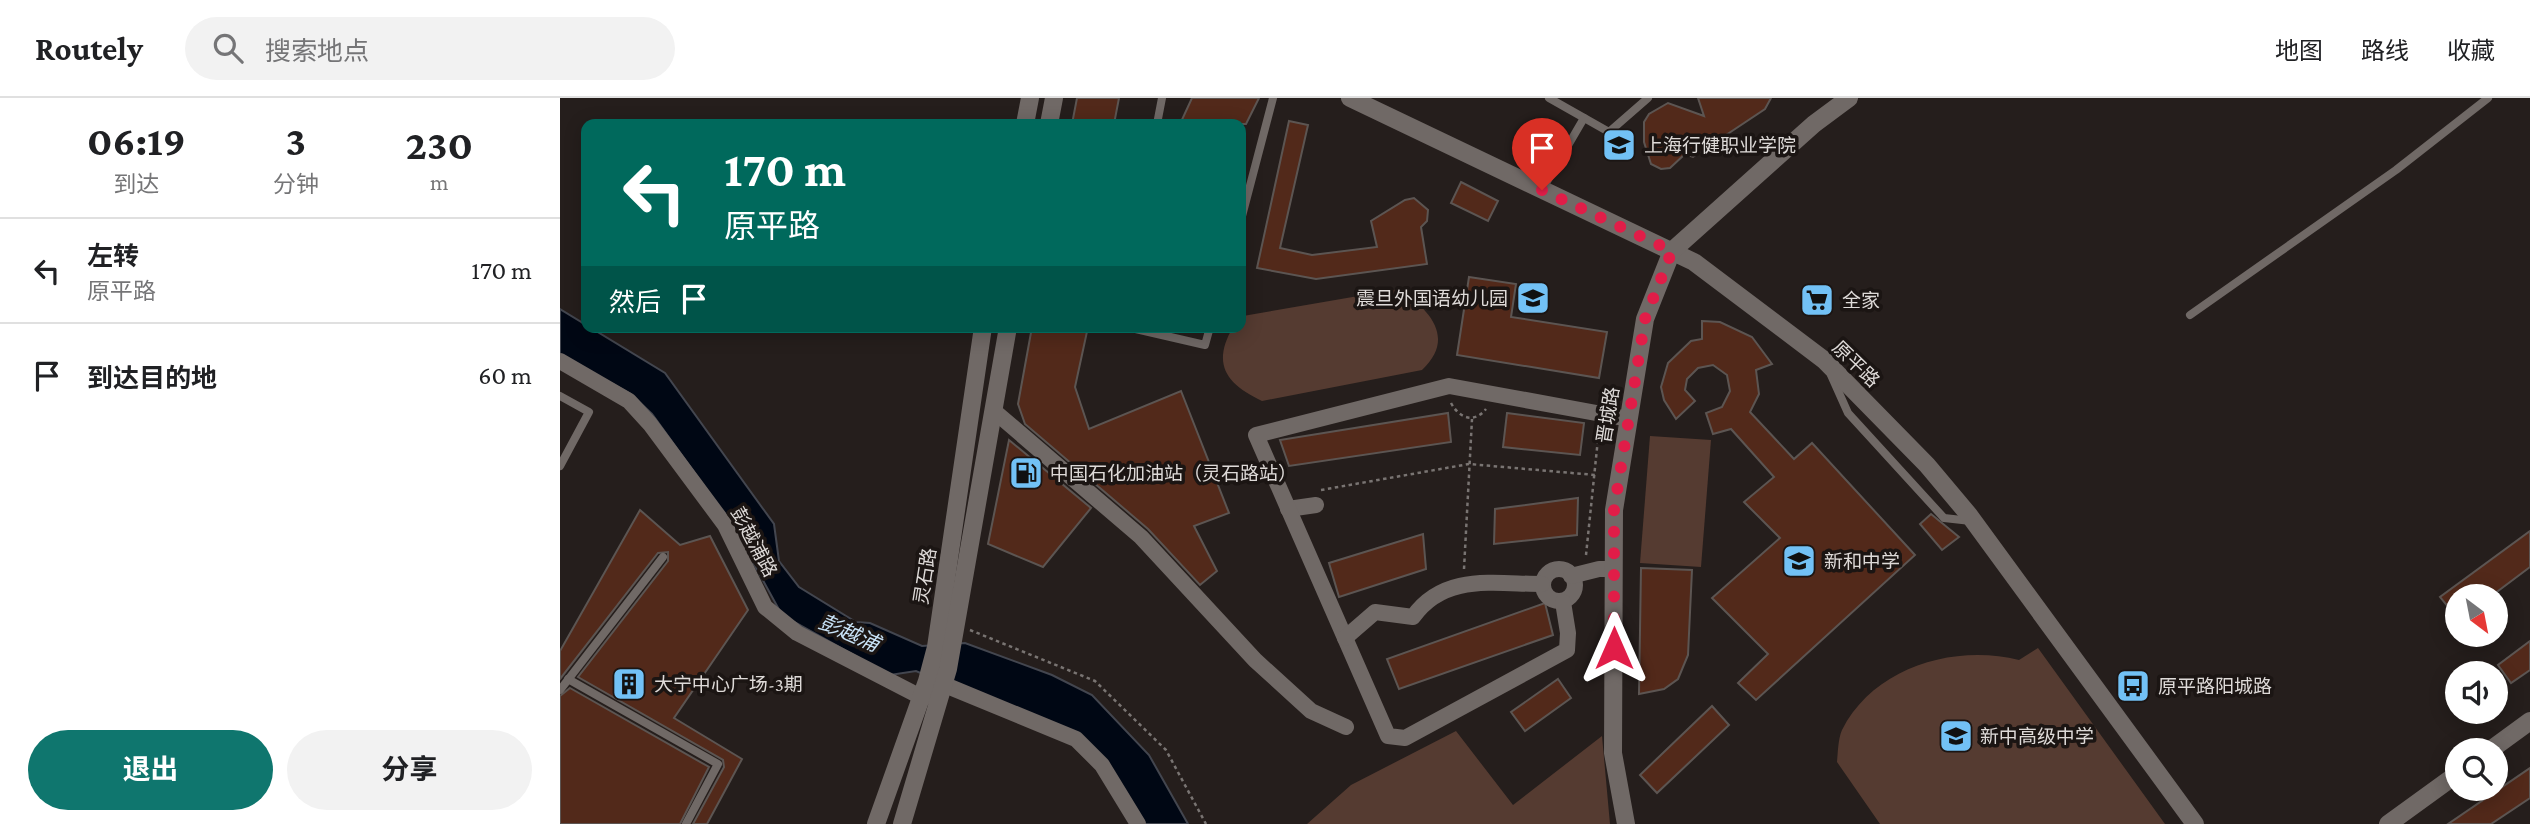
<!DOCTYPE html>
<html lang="zh">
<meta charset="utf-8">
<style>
body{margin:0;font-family:"Crimson Pro","Noto Sans SC",serif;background:#f2f2f2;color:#202124;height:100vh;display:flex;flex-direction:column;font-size:26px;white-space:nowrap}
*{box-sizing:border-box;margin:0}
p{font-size:23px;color:#757577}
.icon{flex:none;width:38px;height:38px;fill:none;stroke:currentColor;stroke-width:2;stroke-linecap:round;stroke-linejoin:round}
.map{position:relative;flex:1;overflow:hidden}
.panel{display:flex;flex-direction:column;background:#fff;width:560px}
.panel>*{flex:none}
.banner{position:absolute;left:21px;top:21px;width:665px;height:214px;border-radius:14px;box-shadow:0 4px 18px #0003;background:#00695c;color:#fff;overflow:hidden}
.needle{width:46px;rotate:148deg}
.fabs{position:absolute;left:1885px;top:486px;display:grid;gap:14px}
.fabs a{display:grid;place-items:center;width:63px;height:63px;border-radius:50%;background:#fff;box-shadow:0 4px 18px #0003;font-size:35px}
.pin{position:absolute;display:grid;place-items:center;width:60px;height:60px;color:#fff;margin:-72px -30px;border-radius:50% 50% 50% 0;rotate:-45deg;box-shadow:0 0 7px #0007}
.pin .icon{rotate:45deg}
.me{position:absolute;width:77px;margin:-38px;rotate:0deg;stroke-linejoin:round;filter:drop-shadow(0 0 5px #0008)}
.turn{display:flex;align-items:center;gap:24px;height:147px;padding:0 28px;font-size:32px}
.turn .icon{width:91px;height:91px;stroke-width:2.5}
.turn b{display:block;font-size:49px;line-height:60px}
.then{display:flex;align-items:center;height:66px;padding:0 28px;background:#0003;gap:14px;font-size:26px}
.eta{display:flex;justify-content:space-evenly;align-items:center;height:119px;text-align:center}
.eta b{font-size:42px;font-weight:700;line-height:49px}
.action{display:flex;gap:14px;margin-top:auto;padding:14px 28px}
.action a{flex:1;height:80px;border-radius:42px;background:#0f766e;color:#fff;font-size:28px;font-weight:700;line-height:80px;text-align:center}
.action a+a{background:#f2f2f2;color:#202124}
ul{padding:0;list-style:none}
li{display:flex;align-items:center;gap:21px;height:105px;padding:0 28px;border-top:2px solid #e0e0e0}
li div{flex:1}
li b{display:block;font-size:26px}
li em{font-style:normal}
header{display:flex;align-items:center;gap:42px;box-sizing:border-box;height:98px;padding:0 35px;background:#fff;border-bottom:2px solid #e0e0e0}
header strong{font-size:33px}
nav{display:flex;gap:38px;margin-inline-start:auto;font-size:24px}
.search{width:490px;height:63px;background:#f2f2f2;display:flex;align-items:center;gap:18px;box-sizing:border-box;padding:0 24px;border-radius:38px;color:#757577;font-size:26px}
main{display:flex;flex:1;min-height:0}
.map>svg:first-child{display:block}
</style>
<header>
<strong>Routely</strong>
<div class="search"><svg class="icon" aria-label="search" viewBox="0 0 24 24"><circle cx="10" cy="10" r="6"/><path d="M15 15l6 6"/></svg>搜索地点</div>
<nav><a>地图</a><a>路线</a><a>收藏</a></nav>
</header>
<main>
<section class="panel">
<div class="eta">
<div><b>06:19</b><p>到达</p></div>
<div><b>3</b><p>分钟</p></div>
<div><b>230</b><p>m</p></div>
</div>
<ul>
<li><svg class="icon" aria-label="left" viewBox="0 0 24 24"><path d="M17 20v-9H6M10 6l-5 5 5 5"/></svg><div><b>左转</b><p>原平路</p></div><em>170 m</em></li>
<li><svg class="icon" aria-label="arrive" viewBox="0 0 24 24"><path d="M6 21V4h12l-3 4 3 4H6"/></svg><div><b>到达目的地</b></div><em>60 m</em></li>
</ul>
<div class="action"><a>退出</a><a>分享</a></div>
</section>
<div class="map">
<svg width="1970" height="726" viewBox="0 0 1970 726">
<rect width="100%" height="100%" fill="#251e1c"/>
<g fill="#553b31">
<path d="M839,191C870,212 896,240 862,272L702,303C667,286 651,267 673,229H681L683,218Z"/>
<polygon points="1090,338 1151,342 1141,469 1080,465"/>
<path d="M1478,550L1605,726H1320L1277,664C1278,654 1278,641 1282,632C1314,569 1394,546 1459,562Z"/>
<polygon points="896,633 953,707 1042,638 1050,726 747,726 791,687"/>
</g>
<polygon fill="#000714" stroke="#43464f" stroke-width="2" points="0,211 105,275 214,426 219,463 239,489 296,524 310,525 362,548 405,545 492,577 532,597 589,657 628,726 578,726 516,641 356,573 330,577 222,517 173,428 92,316 71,296 0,257"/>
<g fill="#52291a" stroke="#5c5552" stroke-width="2">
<polygon points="517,0 559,0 554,26 512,26"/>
<polygon points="632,0 699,0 686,26 620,26"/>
<polygon points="1138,0 1211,0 1205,11 1133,59 1125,56 1110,70 1101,71 1091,66 1084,44 1084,24 1089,16 1108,5 1144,18"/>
<polygon points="729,23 748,27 720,150 752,157 817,149 811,123 845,102 854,100 868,112 867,123 861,129 867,166 756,181 697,170"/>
<polygon points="901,84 938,103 928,123 891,105"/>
<polygon points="909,179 956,186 951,219 1047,234 1039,280 897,257"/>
<polygon points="1142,223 1160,224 1192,239 1212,266 1196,272 1199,296 1190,314 1234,361 1252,345 1355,457 1196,602 1178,585 1208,556 1152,500 1220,440 1184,404 1214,379 1171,331 1153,336 1146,315 1162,309 1170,293 1167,277 1153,267 1138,270 1127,281 1125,292 1135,303 1116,321 1104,302 1101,289 1108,265 1131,243 1142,241"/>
<polygon points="472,229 528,229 515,289 529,331 621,293 669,415 634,428 657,473 640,487 588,431 465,326 458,306"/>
<polygon points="888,315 891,344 729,368 720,342"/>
<polygon points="947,315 1024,325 1020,357 943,349"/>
<polygon points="449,342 531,410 483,469 428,446"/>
<polygon points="1018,400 1017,437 934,446 935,411"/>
<polygon points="80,412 120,447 150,438 188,512 114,620 182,661 147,726 133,726 164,669 163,662 18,579 108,463 108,454 98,455 0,581 0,553"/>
<polygon points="1371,416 1399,439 1382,452 1360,426"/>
<polygon points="1970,433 1970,469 1930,499 1897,499 1897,520 1880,499"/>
<polygon points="863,436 866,471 779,499 769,465"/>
<polygon points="1081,470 1132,472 1128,557 1118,581 1104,591 1079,596"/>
<polygon points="985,505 993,537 839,591 827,561"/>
<polygon points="1970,543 1970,572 1951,585 1938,567"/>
<polygon points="998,581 1011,600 965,633 951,614"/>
<polygon points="10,590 149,669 120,726 0,726 0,598"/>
<polygon points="1152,608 1169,627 1097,695 1080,677"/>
<polygon points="1970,670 1970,700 1931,726 1888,726"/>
</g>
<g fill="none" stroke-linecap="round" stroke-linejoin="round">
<g stroke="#797472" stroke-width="2.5" stroke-dasharray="3.5 3.5" stroke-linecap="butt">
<path d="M891,305C899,320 914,326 926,311"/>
<polyline points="761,392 909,366 1035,377"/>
<polyline points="1026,457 1039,331"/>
<polyline points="904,471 912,321"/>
<polyline points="410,532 535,583 606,652 646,726"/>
</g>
<g stroke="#706966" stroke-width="8">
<polyline points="989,0 1049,34 1088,0"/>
<polyline points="597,26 602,0"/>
<polyline points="982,92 1024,20"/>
<polyline points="681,122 713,0"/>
<polyline points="1630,217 1836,72 1928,0"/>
<polyline points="567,229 645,247 650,229"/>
<polyline points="1271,277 1288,315 1384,420 1411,423"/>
<polyline points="0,298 29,314 0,368"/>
<polyline points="8,581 158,666 126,726"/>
<polyline points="0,592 103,459"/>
</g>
<g stroke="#706966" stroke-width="16">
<polyline points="0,263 69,303 90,326 165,427 205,509 237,535 361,599 373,597"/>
<polyline points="434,313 581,439 695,562 751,613 786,629"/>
<polyline points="728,411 756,407"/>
<circle cx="999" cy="487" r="16"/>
<polyline points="1011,478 1039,471 1054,471"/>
<polyline points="1003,504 1008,535 1007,552 845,640 828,638 696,337 889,288 1069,321"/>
<path d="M785,540L815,514L853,519C884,475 934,486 982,486"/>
<polyline points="385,587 516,641 542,667 578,726"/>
</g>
<g stroke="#706966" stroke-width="18">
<polyline points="790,0 1134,164 1264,262 1367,367 1409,417 1635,726"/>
<polyline points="1929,653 1970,623"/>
<polyline points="1066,726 1053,655 1054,412 1085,221 1112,153 1254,26 1289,0"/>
<polyline points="1828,726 1897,676"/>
</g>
<g stroke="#706966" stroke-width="18">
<polyline points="465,26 470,0"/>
<polyline points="489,26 494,0"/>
<polyline points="316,726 367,583 376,549 423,229"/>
<polyline points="342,726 388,571 448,229"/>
</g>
</g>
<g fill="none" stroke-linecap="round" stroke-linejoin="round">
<polyline stroke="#e11d48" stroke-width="12" stroke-dasharray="0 21.6" points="982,92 1112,153 1085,221 1054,412 1054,550"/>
</g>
<defs>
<symbol id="school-square" viewBox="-11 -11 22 22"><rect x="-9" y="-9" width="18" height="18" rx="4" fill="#72c1f5" stroke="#1b1513"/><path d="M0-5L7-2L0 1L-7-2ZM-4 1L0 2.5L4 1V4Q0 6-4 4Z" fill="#111"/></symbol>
<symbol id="supermarket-square" viewBox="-11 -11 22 22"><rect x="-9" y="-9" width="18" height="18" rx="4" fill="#72c1f5" stroke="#1b1513"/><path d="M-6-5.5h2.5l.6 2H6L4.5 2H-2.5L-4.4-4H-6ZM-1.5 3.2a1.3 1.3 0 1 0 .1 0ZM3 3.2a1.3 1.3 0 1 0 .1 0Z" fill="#111"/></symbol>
<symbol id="fuel-square" viewBox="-11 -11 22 22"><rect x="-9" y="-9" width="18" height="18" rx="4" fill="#72c1f5" stroke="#1b1513"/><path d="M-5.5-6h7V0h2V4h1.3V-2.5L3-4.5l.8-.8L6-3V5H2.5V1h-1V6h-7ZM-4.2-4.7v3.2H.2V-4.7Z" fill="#111"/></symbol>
<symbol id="building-square" viewBox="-11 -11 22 22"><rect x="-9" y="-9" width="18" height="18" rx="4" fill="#72c1f5" stroke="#1b1513"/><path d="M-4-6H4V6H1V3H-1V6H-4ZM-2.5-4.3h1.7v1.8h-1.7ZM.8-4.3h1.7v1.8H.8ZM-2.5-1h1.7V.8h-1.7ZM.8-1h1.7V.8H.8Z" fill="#111"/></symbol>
<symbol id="bus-square" viewBox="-11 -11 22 22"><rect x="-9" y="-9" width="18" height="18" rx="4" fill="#72c1f5" stroke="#1b1513"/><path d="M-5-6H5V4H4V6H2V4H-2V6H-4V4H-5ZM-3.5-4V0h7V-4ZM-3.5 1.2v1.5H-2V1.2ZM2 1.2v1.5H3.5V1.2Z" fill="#111"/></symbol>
</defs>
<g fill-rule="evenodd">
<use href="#school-square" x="1040" y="28" width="38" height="38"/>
<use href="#school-square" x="954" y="181" width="38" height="38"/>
<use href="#supermarket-square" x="1238" y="183" width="38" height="38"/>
<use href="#fuel-square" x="447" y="356" width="38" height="38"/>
<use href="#school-square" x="1220" y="444" width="38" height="38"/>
<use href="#building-square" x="50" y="567" width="38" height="38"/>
<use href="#bus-square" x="1554" y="569" width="38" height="38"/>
<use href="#school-square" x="1377" y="619" width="38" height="38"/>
</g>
<g text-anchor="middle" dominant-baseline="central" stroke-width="7" stroke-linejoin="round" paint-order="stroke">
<g font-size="19" fill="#dedad8" stroke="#1b1513" text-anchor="start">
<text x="1084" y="47">上海行健职业学院</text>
<text x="948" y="200" text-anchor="end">震旦外国语幼儿园</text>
<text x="1282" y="202">全家</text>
<text x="490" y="375">中国石化加油站（灵石路站）</text>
<text x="1264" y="463">新和中学</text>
<text x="94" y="586">大宁中心广场-3期</text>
<text x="1598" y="588">原平路阳城路</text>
<text x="1420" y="638">新中高级中学</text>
</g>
<g font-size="19" fill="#dedad8" stroke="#1b1513">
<text transform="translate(1296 266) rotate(44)">原平路</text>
<text transform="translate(1048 317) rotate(-81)">晋城路</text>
<text transform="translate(194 444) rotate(62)">彭越浦路</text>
<text transform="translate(365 478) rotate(-81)">灵石路</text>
</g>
<g font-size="21" font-style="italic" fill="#c8e2f6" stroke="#1b1513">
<text transform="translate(289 535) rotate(23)">彭越浦</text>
</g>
</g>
</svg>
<div class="fabs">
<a><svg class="needle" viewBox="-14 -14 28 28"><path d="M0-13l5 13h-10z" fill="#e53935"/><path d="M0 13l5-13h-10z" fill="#757577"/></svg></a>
<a><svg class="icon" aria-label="sound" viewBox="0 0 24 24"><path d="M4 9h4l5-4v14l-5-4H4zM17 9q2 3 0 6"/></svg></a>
<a><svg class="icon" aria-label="search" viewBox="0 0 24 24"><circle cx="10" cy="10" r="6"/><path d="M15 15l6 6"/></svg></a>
</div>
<div class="pin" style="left:982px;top:92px;background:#d93025"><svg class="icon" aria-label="arrive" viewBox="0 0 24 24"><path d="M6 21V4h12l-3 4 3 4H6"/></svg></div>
<svg class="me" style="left:1054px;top:550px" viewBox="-20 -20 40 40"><path d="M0-17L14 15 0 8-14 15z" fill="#e11d48" stroke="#fff" stroke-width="4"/></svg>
<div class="banner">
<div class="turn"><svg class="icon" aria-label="left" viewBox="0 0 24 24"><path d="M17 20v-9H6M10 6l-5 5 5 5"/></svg><div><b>170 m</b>原平路</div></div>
<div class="then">然后<svg class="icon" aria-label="arrive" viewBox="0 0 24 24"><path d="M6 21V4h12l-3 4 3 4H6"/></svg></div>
</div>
</div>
</main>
